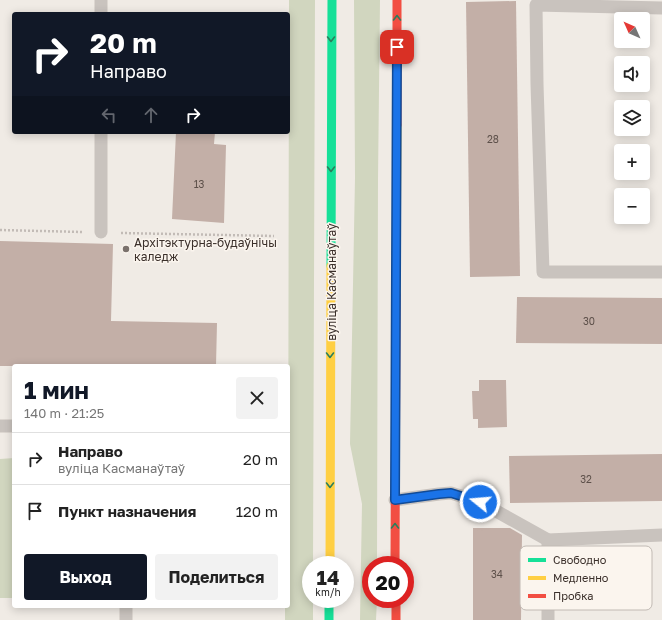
<!DOCTYPE html>
<html lang="ru">
<meta charset="utf-8">
<style>
body{margin:0;font-family:"Golos Text",sans-serif;background:#f2f2f2;color:#222;height:100vh;display:flex;flex-direction:column;font-size:15px;white-space:nowrap}
*{box-sizing:border-box;margin:0}
p{font-size:13px;color:#767676}
.icon{flex:none;width:22px;height:22px;fill:none;stroke:currentColor;stroke-width:2;stroke-linecap:round;stroke-linejoin:round}
.map{position:relative;flex:1;overflow:hidden}
.side{position:absolute;left:12px;top:364px;width:278px;height:244px;display:flex;flex-direction:column;background:#fff;border-radius:4px;box-shadow:0 2px 10px #0003}
.side>*{flex:none}
.hud{position:absolute;left:12px;top:12px;width:278px;height:122px;border-radius:4px;box-shadow:0 2px 10px #0003;background:#111827;color:#fff;overflow:hidden}
.needle{width:26px;rotate:315deg}
.controls{position:absolute;left:614px;top:12px;display:grid;gap:8px}
.controls a{display:grid;place-items:center;width:36px;height:36px;border-radius:4px;background:#fff;box-shadow:0 2px 10px #0003;font-size:20px}
.speed{position:absolute;left:302px;top:556px;display:flex;gap:8px;font-size:20px;font-weight:700;text-align:center}
.speed>*{display:grid;place-content:center;width:52px;height:52px;border-radius:50%;background:#fff;box-shadow:0 2px 10px #0003;line-height:1}
.speed small{font-size:10px;font-weight:400}
.speed .limit{border:6px solid #d22;background:#fff;color:#111}
.pin{position:absolute;display:grid;place-items:center;width:34px;height:34px;color:#fff;margin:-17px;border-radius:8px;box-shadow:0 2px 6px #0006}
.me{position:absolute;width:44px;margin:-22px;rotate:287deg;stroke-linejoin:round;filter:drop-shadow(0 0 3px #0008)}
.turn{display:flex;align-items:center;gap:14px;height:84px;padding:0 12px;font-size:18px}
.turn .icon{width:52px;height:52px;stroke-width:2.5}
.turn b{display:block;font-size:28px;line-height:34px}
.lanes{display:flex;align-items:center;height:38px;padding:0 12px;background:#0003;justify-content:center;gap:20px;direction:ltr}
.lanes .off{opacity:.35}
.round{display:grid;place-items:center;flex:none;width:42px;height:42px;border-radius:4px;background:#f2f2f2}
.headline{display:flex;align-items:center;justify-content:space-between;height:68px;padding:0 12px}
h1{font-size:24px;font-weight:700;line-height:30px;color:#111827}
.button{display:flex;gap:8px;margin-top:auto;padding:8px 12px}
.button a{flex:1;height:46px;border-radius:4px;background:#111827;color:#fff;font-size:16px;font-weight:700;line-height:46px;text-align:center}
.button a+a{background:#f2f2f2;color:#222}
ul{padding:0;list-style:none}
li{display:flex;align-items:center;gap:12px;height:52px;padding:0 12px;border-top:1px solid #e0e0e0}
li div{flex:1}
li b{display:block;font-size:15px}
li em{font-style:normal}
.map>svg:first-child{display:block}
</style>
<div class="map">
<svg width="662" height="620" viewBox="0 0 662 620">
<rect width="100%" height="100%" fill="#f0ebe5"/>
<g fill="#d1d6bf">
<polygon points="289,0 315,0 313,565 311,565 311,599 313,599 313,620 285,620 285,606 288,606"/>
<polygon points="354,0 380,0 378,179 377,565 371,565 371,599 377,599 376,620 360,620 362,504 350,444 355,178"/>
<polygon points="14,458 14,598 0,598 0,459"/>
</g>
<g fill="#c3afa7">
<polygon points="516,1 520,276 470,277 466,2"/>
<polygon points="176,132 215,132 214,144 226,145 224,223 172,219"/>
<polygon points="0,241 113,244 111,321 217,323 216,366 0,366"/>
<polygon points="517,297 662,298 662,344 516,343"/>
<polygon points="479,380 506,380 507,427 478,428 478,419 473,419 472,391 479,391"/>
<polygon points="662,454 662,501 510,503 509,456"/>
<polygon points="473,528 510,528 522,535 521,620 473,620"/>
</g>
<g fill="none" stroke-linecap="round" stroke-linejoin="round">
<g stroke="#c2bbb6" stroke-width="2.5" stroke-dasharray="2 2" stroke-linecap="butt">
<polyline points="0,230 82,232"/>
<polyline points="121,233 274,236"/>
</g>
<g stroke="#c9c3be" stroke-width="13">
<polyline points="662,8 536,5 537,84 543,272 662,272"/>
<polyline points="101,14 101,0"/>
<polyline points="101,232 101,132"/>
<polyline points="0,426 14,426"/>
<polyline points="395,500 439,494 451,493 480,502 548,540"/>
<polyline points="126,620 126,606"/>
<polyline points="548,620 548,540 662,535"/>
</g>
<g stroke="#16e098" stroke-width="9">
<polyline points="331,266 332,0"/>
<polyline points="329,599 329,620"/>
</g>
<g stroke="#ffcf43" stroke-width="9">
<polyline points="396,295 397,125"/>
<polyline points="330,565 331,266"/>
</g>
<g stroke="#f24e42" stroke-width="9">
<polyline points="397,125 397,0"/>
<polyline points="395,565 396,295"/>
<polyline points="396,599 396,620"/>
</g>
</g>
<defs><path id="oneway-chevron" d="M-2-3.5L2.5 0L-2 3.5" fill="none" stroke-width="1.6" stroke-linecap="round" stroke-linejoin="round"/></defs>
<g stroke="#2a7f5c">
<use href="#oneway-chevron" transform="translate(397 18) rotate(-90)"/>
<use href="#oneway-chevron" transform="translate(331 39) rotate(90)"/>
<use href="#oneway-chevron" transform="translate(331 169) rotate(90)"/>
<use href="#oneway-chevron" transform="translate(330 355) rotate(90)"/>
<use href="#oneway-chevron" transform="translate(330 485) rotate(90)"/>
<use href="#oneway-chevron" transform="translate(395 526) rotate(-90)"/>
</g>
<g fill="none" stroke-linecap="round" stroke-linejoin="round">
<defs>
<polyline id="route" points="397,47 395,500 439,494 451,493 480,502"/>
</defs>
<use href="#route" stroke="#114b97" stroke-width="10"/>
<use href="#route" stroke="#1a73e8" stroke-width="7"/>
</g>
<circle fill="#7a716c" stroke="#fbf5ee" stroke-width="1.5" cx="126" cy="249" r="4"/>
<g text-anchor="middle" dominant-baseline="central" stroke-width="3" stroke-linejoin="round" paint-order="stroke">
<g font-size="10" fill="#5d504a">
<text x="493" y="139">28</text>
<text x="199" y="184">13</text>
<text x="589" y="321">30</text>
<text x="586" y="479">32</text>
<text x="497" y="574">34</text>
</g>
<g font-size="12" fill="#3b302b" stroke="#fbf5ee" text-anchor="start">
<text x="134" y="242">Архітэктурна-будаўнічы<tspan x="134" dy="14">каледж</tspan></text>
</g>
<g font-size="12" fill="#3b302b" stroke="#fbf5ee">
<text transform="translate(331 282) rotate(-90)">вуліца Касманаўтаў</text>
</g>
</g>
<rect x="520" y="546" width="132" height="64" rx="6" fill="#fbf5ee" stroke="#c1bab4" stroke-width="1"/>
<rect x="528" y="558" width="18" height="4" fill="#16e098"/>
<rect x="528" y="576" width="18" height="4" fill="#ffcf43"/>
<rect x="528" y="594" width="18" height="4" fill="#f24e42"/>
<g font-size="11" fill="#3b302b">
<text x="553" y="564">Свободно</text>
<text x="553" y="582">Медленно</text>
<text x="553" y="600">Пробка</text>
</g>
</svg>
<div class="controls">
<a><svg class="needle" viewBox="-14 -14 28 28"><path d="M0-13l5 13h-10z" fill="#e53935"/><path d="M0 13l5-13h-10z" fill="#767676"/></svg></a>
<a><svg class="icon" aria-label="sound" viewBox="0 0 24 24"><path d="M4 9h4l5-4v14l-5-4H4zM17 9q2 3 0 6"/></svg></a>
<a><svg class="icon" aria-label="layers" viewBox="0 0 24 24"><path d="M12 4l9 5-9 5-9-5zM3 14l9 5 9-5"/></svg></a>
<a>+</a>
<a>−</a>
</div>
<div class="speed"><div>14<small>km/h</small></div><div class="limit">20</div></div>
<div class="pin" style="left:397px;top:47px;background:#d93025"><svg class="icon" aria-label="arrive" viewBox="0 0 24 24"><path d="M6 21V4h12l-3 4 3 4H6"/></svg></div>
<svg class="me" style="left:480px;top:502px" viewBox="-20 -20 40 40"><circle r="17" fill="#1a73e8" stroke="#fff" stroke-width="3"/><path d="M0-11L8 9 0 5-8 9z" fill="#fff"/></svg>
<div class="hud">
<div class="turn"><svg class="icon" aria-label="right" viewBox="0 0 24 24"><path d="M7 20v-9h11M14 6l5 5-5 5"/></svg><div><b>20 m</b>Направо</div></div>
<div class="lanes"><svg class="icon off" aria-label="left" viewBox="0 0 24 24"><path d="M17 20v-9H6M10 6l-5 5 5 5"/></svg><svg class="icon off" aria-label="ahead" viewBox="0 0 24 24"><path d="M12 20V5M6 11l6-6 6 6"/></svg><svg class="icon" aria-label="right" viewBox="0 0 24 24"><path d="M7 20v-9h11M14 6l5 5-5 5"/></svg></div>
</div>
<section class="side">
<div class="headline"><div><h1>1 мин</h1><p>140 m · 21:25</p></div><a class="round"><svg class="icon" aria-label="close" viewBox="0 0 24 24"><path d="M6 6l12 12M18 6L6 18"/></svg></a></div>
<ul>
<li><svg class="icon" aria-label="right" viewBox="0 0 24 24"><path d="M7 20v-9h11M14 6l5 5-5 5"/></svg><div><b>Направо</b><p>вуліца Касманаўтаў</p></div><em>20 m</em></li>
<li><svg class="icon" aria-label="arrive" viewBox="0 0 24 24"><path d="M6 21V4h12l-3 4 3 4H6"/></svg><div><b>Пункт назначения</b></div><em>120 m</em></li>
</ul>
<div class="button"><a>Выход</a><a>Поделиться</a></div>
</section>
</div>
